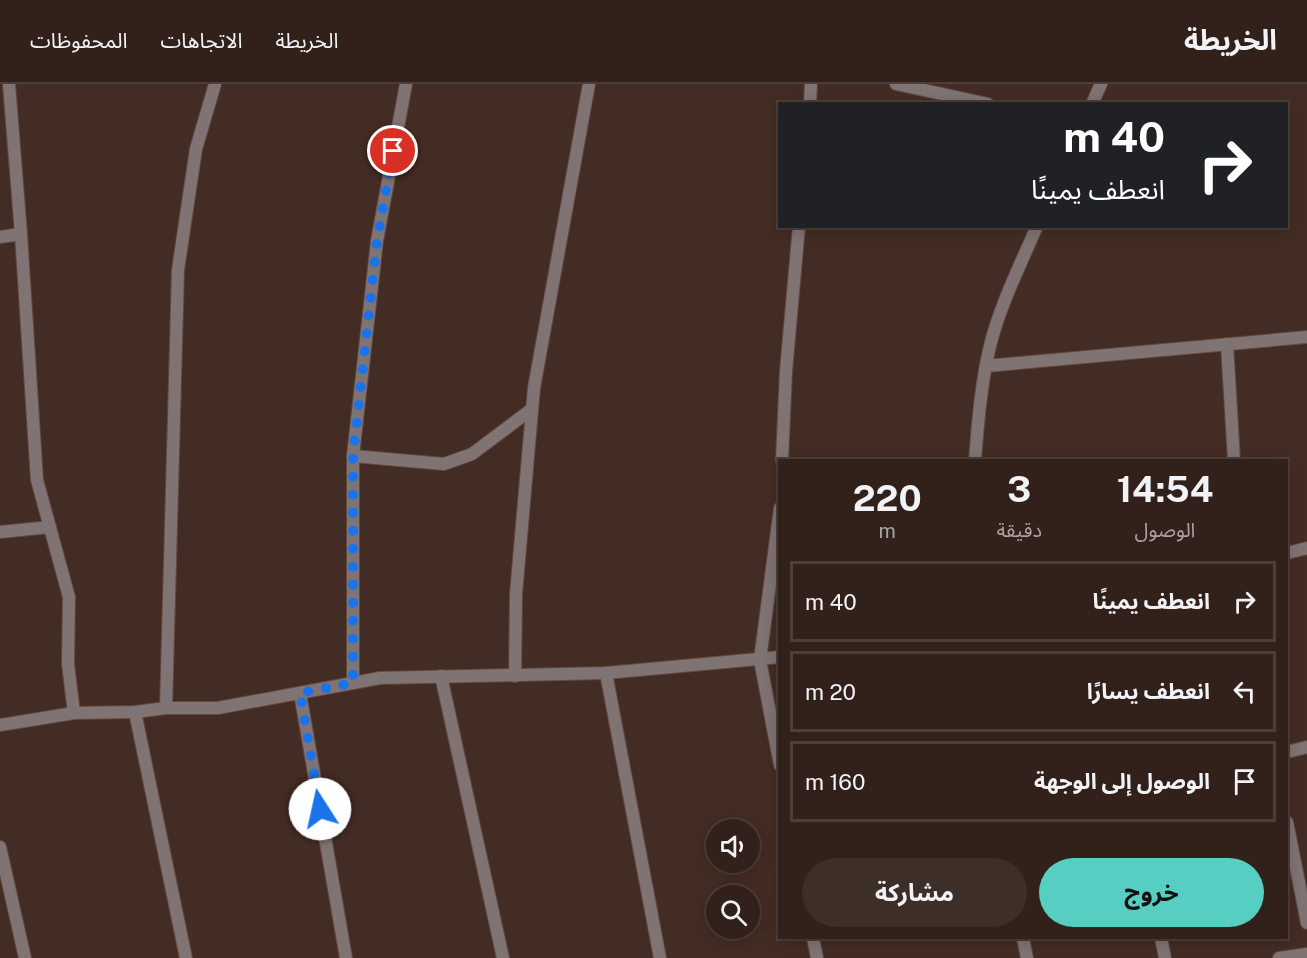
<!DOCTYPE html>
<html lang="ar">
<meta charset="utf-8">
<style>
body{margin:0;font-family:"Public Sans","Noto Sans Arabic",sans-serif;background:#3d2e27;color:#f1f3f6;direction:rtl;height:100vh;display:flex;flex-direction:column;font-size:22px;white-space:nowrap}
*{box-sizing:border-box;margin:0}
p{font-size:20px;color:#a8a3a2}
.icon{flex:none;width:33px;height:33px;fill:none;stroke:currentColor;stroke-width:2;stroke-linecap:round;stroke-linejoin:round}
.map{position:relative;flex:1;overflow:hidden;direction:ltr}
.sheet{position:absolute;left:778px;top:375px;width:510px;height:480px;display:flex;flex-direction:column;background:#32211a;border-radius:0px;box-shadow:0 3px 15px #0003,0 0 0 2px #4d3e39;direction:rtl}
.sheet>*{flex:none}
.top-card{position:absolute;left:778px;top:18px;width:510px;height:126px;border-radius:0px;box-shadow:0 3px 15px #0003,0 0 0 2px #4d3e39;direction:rtl;background:#202124;color:#fff;overflow:hidden}
.controls{position:absolute;left:706px;top:735px;display:grid;gap:12px}
.controls a{display:grid;place-items:center;width:54px;height:54px;border-radius:50%;background:#32211a;box-shadow:0 3px 15px #0003,0 0 0 2px #4d3e39;font-size:30px}
.pin{position:absolute;display:grid;place-items:center;width:51px;height:51px;color:#fff;margin:-26px;border:3px solid #fff;border-radius:50%;box-shadow:0 2px 6px #0007}
.me{position:absolute;width:66px;margin:-33px;rotate:350deg;stroke-linejoin:round;filter:drop-shadow(0 0 4px #0008)}
.turn{display:flex;align-items:center;gap:21px;height:126px;padding:0 24px;font-size:27px}
.turn .icon{width:78px;height:78px;stroke-width:2.5}
.turn b{display:block;font-size:42px;line-height:51px}
.eta{display:flex;justify-content:space-evenly;align-items:center;height:102px;text-align:center}
.eta b{font-size:36px;font-weight:700;line-height:42px}
.primary-button{display:flex;gap:12px;margin-top:auto;padding:12px 24px}
.primary-button a{flex:1;height:69px;border-radius:36px;background:#56cec2;color:#111;font-size:24px;font-weight:700;line-height:69px;text-align:center}
.primary-button a+a{background:#3d2e27;color:#f1f3f6}
ul{padding:0;list-style:none}
li{display:flex;align-items:center;gap:18px;height:81px;margin:0 12px 9px;padding:0 12px;border:3px solid #4d3e39;border-radius:0px}
li div{flex:1}
li b{display:block;font-size:22px}
li em{font-style:normal}
header{display:flex;align-items:center;gap:36px;box-sizing:border-box;height:84px;padding:0 30px;background:#32211a;border-bottom:2px solid #4d3e39}
header strong{font-size:28px}
nav{display:flex;gap:33px;margin-inline-start:auto;font-size:21px}
.map>svg:first-child{display:block}
</style>
<header>
<strong>الخريطة</strong>
<nav><a>الخريطة</a><a>الاتجاهات</a><a>المحفوظات</a></nav>
</header>
<div class="map">
<svg width="1307" height="874" viewBox="0 0 1307 874">
<rect width="100%" height="100%" fill="#432c23"/>
<g fill="none" stroke-linecap="round" stroke-linejoin="round">
<defs>
<g id="minor">
<polyline points="9,0 21,150 37,396 69,513 68,580 74,629"/>
<polyline points="896,0 988,20"/>
<polyline points="810,20 811,0"/>
<polyline points="0,153 21,150"/>
<polyline points="1227,260 1234,376"/>
<polyline points="986,282 1307,253"/>
<polyline points="353,372 444,380 472,370 532,325"/>
<polyline points="782,376 786,287 799,142"/>
<polyline points="780,424 760,576 780,681"/>
<polyline points="0,448 50,443"/>
<polyline points="1287,469 1307,464"/>
<polyline points="606,589 660,874"/>
<polyline points="441,592 503,874"/>
<polyline points="515,592 516,510 534,304 589,0"/>
<polyline points="353,599 353,372 377,157 406,0"/>
<polyline points="300,609 346,874"/>
<polyline points="166,624 178,186 196,65 215,0"/>
<polyline points="135,628 186,874"/>
<polyline points="0,641 74,629 135,628 166,624 218,624 380,594 606,589 780,573"/>
<polyline points="1287,668 1307,663"/>
<polyline points="1287,738 1307,839"/>
<polyline points="0,763 25,874"/>
<polyline points="813,854 817,874"/>
<polyline points="1161,854 1165,874"/>
<polyline points="1279,874 1307,870"/>
</g>
<g id="tertiary">
<polyline points="1092,20 1101,0"/>
<path d="M975,376C978,338 981,300 990,262C1000,221 1020,182 1037,142"/>
<polyline points="1023,854 1027,874"/>
</g>
</defs>
<use href="#minor" stroke="#604a42" stroke-width="14"/>
<use href="#tertiary" stroke="#604a42" stroke-width="14"/>
<use href="#minor" stroke="#807373" stroke-width="12"/>
<use href="#tertiary" stroke="#807373" stroke-width="12"/>
</g>
<g fill="none" stroke-linecap="round" stroke-linejoin="round">
<polyline stroke="#1a73e8" stroke-width="10" stroke-dasharray="0 18" points="320,725 300,609 353,599 353,372 377,157 393,67"/>
</g>
</svg>
<div class="controls">
<a><svg class="icon" aria-label="sound" viewBox="0 0 24 24"><path d="M4 9h4l5-4v14l-5-4H4zM17 9q2 3 0 6"/></svg></a>
<a><svg class="icon" aria-label="search" viewBox="0 0 24 24"><circle cx="10" cy="10" r="6"/><path d="M15 15l6 6"/></svg></a>
</div>
<div class="pin" style="left:393px;top:67px;background:#d93025"><svg class="icon" aria-label="arrive" viewBox="0 0 24 24"><path d="M6 21V4h12l-3 4 3 4H6"/></svg></div>
<svg class="me" style="left:320px;top:725px" viewBox="-20 -20 40 40"><circle r="19" fill="#fff"/><path d="M0-13L10 11 0 6-10 11z" fill="#1a73e8"/></svg>
<div class="top-card">
<div class="turn"><svg class="icon" aria-label="right" viewBox="0 0 24 24"><path d="M7 20v-9h11M14 6l5 5-5 5"/></svg><div><b>40 m</b>انعطف يمينًا</div></div>
</div>
<section class="sheet">
<div class="eta">
<div><b>14:54</b><p>الوصول</p></div>
<div><b>3</b><p>دقيقة</p></div>
<div><b>220</b><p>m</p></div>
</div>
<ul>
<li><svg class="icon" aria-label="right" viewBox="0 0 24 24"><path d="M7 20v-9h11M14 6l5 5-5 5"/></svg><div><b>انعطف يمينًا</b></div><em>40 m</em></li>
<li><svg class="icon" aria-label="left" viewBox="0 0 24 24"><path d="M17 20v-9H6M10 6l-5 5 5 5"/></svg><div><b>انعطف يسارًا</b></div><em>20 m</em></li>
<li><svg class="icon" aria-label="arrive" viewBox="0 0 24 24"><path d="M6 21V4h12l-3 4 3 4H6"/></svg><div><b>الوصول إلى الوجهة</b></div><em>160 m</em></li>
</ul>
<div class="primary-button"><a>خروج</a><a>مشاركة</a></div>
</section>
</div>
